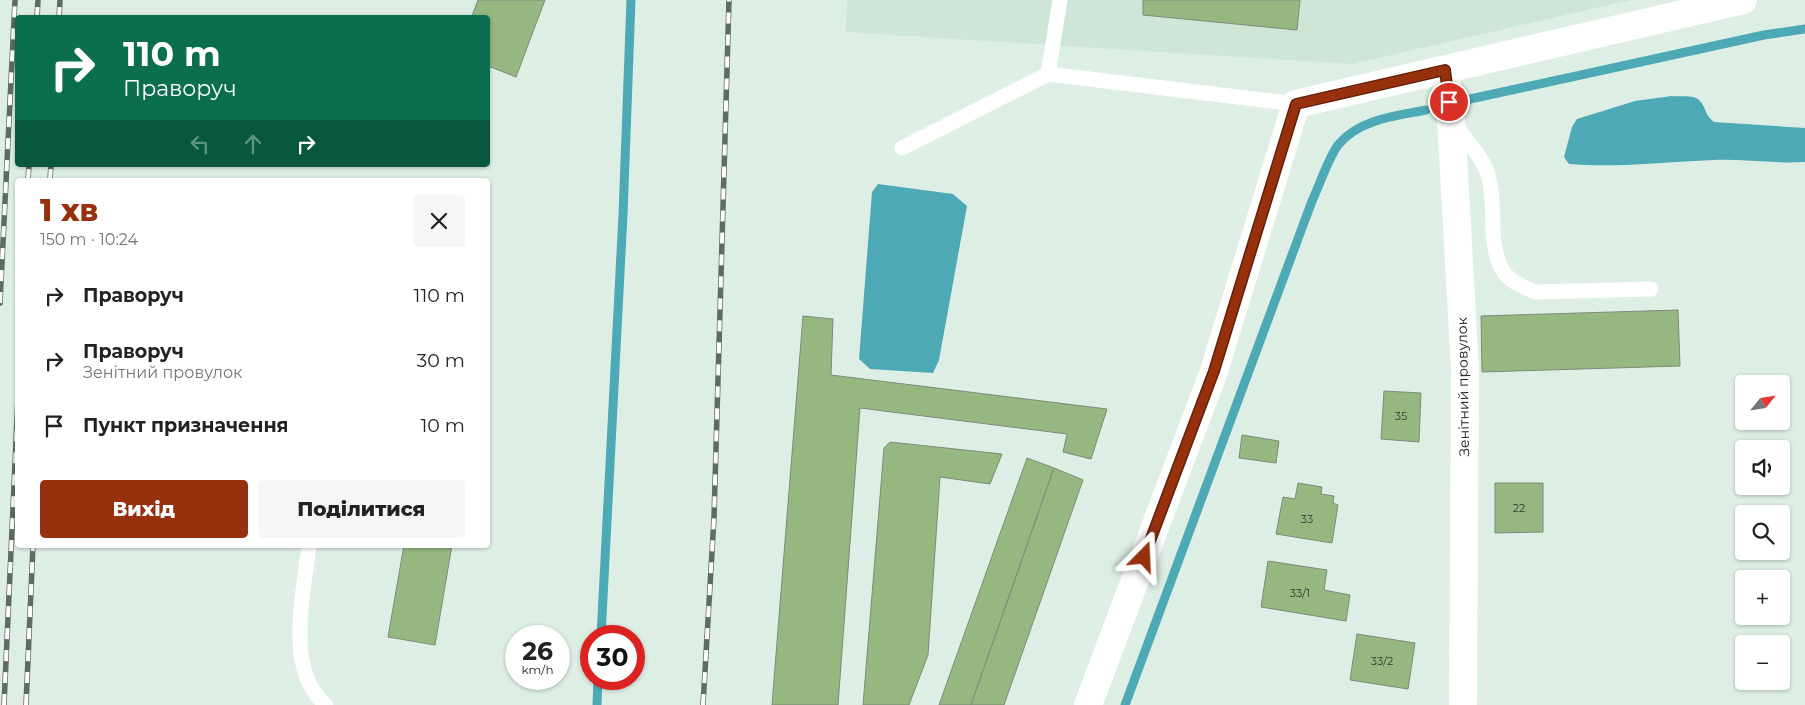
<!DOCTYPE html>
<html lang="uk">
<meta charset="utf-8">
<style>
body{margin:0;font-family:Montserrat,sans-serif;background:#f6f6f6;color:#222;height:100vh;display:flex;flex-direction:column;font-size:19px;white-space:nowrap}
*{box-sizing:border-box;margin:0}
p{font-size:16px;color:#767676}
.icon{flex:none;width:28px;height:28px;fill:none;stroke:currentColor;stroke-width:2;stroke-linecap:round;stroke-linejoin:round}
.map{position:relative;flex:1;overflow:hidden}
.details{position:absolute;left:15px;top:178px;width:475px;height:370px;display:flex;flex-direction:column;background:#fff;border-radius:5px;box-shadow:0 1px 4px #0004}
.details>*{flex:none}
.banner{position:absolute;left:15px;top:15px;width:475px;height:152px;border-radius:5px;box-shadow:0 1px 4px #0004;background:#0b6e4f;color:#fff;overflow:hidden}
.needle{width:32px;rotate:60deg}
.controls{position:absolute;left:1735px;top:375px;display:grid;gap:10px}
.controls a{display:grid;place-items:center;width:55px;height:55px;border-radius:5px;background:#fff;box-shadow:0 1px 4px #0004;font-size:25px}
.speed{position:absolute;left:505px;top:625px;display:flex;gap:10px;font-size:25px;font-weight:700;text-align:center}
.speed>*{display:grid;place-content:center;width:65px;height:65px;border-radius:50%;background:#fff;box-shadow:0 1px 4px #0004;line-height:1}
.speed small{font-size:12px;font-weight:400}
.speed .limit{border:8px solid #d22;background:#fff;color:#111}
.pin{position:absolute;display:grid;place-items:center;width:42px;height:42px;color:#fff;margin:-21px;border:2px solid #fff;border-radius:50%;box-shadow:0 1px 5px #0007}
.me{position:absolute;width:55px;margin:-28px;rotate:21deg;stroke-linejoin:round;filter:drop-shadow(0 0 4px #0008)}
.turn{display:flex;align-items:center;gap:18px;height:105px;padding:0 25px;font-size:22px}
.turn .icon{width:65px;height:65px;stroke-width:2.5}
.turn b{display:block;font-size:35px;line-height:42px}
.lanes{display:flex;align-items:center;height:48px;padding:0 25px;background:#0003;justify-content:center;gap:25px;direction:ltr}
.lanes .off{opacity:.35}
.round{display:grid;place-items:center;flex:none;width:52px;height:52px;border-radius:5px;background:#f6f6f6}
.summary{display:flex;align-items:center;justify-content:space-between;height:85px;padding:0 25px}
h1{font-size:30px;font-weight:800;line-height:38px;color:#97300d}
.primary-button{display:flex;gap:10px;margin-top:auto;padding:10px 25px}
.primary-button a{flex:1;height:58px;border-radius:5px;background:#97300d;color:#fff;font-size:20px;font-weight:800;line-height:58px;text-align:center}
.primary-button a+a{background:#f6f6f6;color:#222}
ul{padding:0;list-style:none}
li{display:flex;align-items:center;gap:15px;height:65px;padding:0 25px}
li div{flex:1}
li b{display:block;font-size:19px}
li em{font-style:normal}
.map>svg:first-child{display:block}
</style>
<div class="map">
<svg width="1805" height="705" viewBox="0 0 1805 705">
<rect width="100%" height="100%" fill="#ddefe4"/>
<polygon fill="#cde6d7" points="847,0 1631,0 1352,64 846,32"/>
<g fill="#4ea9b6">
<path d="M1672,96C1681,97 1695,94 1700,101C1707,109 1704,114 1714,122L1805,128V162C1775,164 1744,159 1713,160C1665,162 1617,168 1569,164L1564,157L1572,127L1577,119L1635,101Z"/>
<polygon points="878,184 953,194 967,206 939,360 933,373 870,369 859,359 872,192"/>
</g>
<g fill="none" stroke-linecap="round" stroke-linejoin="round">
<g stroke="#4ea9b6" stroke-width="9">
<polyline points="1461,101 1764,35 1805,29"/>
<polyline points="601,636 623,215 631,0"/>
<polyline points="597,705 598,679"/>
<path d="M1125,705L1312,201C1319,186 1329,157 1338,145C1359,119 1396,116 1426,110"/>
</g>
</g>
<g fill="#94b880" stroke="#7f897a">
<polygon points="478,0 545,0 516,77 488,66 488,18 471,18"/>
<polygon points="1143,0 1300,0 1297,30 1143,15"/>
<polygon points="1678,310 1680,366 1482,372 1481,316"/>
<polygon points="803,316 833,319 831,375 1107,409 1091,459 1063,452 1067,434 860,408 838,705 772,705"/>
<polygon points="1384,391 1421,393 1419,442 1381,439"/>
<polygon points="1242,435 1279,441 1276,463 1239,458"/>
<polygon points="890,442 1002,454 990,484 940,477 928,655 909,705 863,705 884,448"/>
<polygon points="1027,458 1054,468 971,705 939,705"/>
<polygon points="1054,468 1083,480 1004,705 971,705"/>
<polygon points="1298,483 1322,487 1321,494 1334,496 1333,503 1338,505 1332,543 1276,534 1283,497 1295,499"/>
<polygon points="1495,483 1543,483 1543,532 1495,533"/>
<polygon points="404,545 452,545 435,645 388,637"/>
<polygon points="1268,561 1327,570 1324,590 1350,595 1346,621 1261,607"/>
<polygon points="1357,634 1415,643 1408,689 1350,680"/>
</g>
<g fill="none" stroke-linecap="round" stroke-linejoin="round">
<g stroke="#fff" stroke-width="15">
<polyline points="1048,74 1060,0"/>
<path d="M1455,124C1465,139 1481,155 1487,172C1498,204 1486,242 1503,271C1509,282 1525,287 1535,292L1651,289"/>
<polyline points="902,148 1048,74 1296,104"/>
<path d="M309,545C304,592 284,671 326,705"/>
</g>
<g stroke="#fff" stroke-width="28">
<polyline points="1445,70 1451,119 1465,369 1463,705"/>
<polyline points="1088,705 1214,371 1296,104 1743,0"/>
</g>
<defs>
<g id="rail">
<polyline points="37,18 38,0"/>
<polyline points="59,18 60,0"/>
<polyline points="28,180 29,165"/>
<polyline points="50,180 51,165"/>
<polyline points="0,303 15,0"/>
<polyline points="4,705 18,398"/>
<polyline points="26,705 33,545"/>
<polyline points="703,705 714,518 729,0"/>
</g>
</defs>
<use href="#rail" stroke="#606a64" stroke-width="5.5"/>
<use href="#rail" stroke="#fff" stroke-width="4" stroke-dasharray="11" stroke-linecap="butt"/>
</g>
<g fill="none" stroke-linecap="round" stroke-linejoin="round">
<defs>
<polyline id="route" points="1144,557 1214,371 1296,104 1445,70 1449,102"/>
</defs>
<use href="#route" stroke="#621f08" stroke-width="12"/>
<use href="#route" stroke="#97300d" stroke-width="9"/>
</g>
<g text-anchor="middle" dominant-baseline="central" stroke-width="4" stroke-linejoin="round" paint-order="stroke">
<g font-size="11" fill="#313e2e">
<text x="1401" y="416">35</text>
<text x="1519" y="508">22</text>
<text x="1307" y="519">33</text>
<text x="1300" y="593">33/1</text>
<text x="1382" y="661">33/2</text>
</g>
<g font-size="14" fill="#101613" stroke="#fff">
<text transform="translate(1463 387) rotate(-91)">Зенітний провулок</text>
</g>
</g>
</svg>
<div class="controls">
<a><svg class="needle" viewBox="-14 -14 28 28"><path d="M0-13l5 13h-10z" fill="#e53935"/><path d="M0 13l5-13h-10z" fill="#767676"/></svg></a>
<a><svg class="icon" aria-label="sound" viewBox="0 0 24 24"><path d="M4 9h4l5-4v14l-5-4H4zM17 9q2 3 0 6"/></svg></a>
<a><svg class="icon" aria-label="search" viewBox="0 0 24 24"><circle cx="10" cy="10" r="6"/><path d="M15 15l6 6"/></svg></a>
<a>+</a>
<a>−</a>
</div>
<div class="speed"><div>26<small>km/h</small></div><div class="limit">30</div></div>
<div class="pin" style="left:1449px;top:102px;background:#d93025"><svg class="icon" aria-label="arrive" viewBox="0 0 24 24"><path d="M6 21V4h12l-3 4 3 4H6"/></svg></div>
<svg class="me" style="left:1144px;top:557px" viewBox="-20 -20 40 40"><path d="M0-17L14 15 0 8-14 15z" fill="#97300d" stroke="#fff" stroke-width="4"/></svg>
<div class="banner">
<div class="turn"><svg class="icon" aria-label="right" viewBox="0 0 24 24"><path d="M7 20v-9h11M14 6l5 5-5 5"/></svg><div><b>110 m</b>Праворуч</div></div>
<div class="lanes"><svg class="icon off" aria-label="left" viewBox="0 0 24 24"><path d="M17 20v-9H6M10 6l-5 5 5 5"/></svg><svg class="icon off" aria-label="ahead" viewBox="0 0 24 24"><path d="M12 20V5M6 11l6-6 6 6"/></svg><svg class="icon" aria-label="right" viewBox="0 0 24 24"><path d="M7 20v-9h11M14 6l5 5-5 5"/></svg></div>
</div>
<section class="details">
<div class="summary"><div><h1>1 хв</h1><p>150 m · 10:24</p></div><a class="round"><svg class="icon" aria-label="close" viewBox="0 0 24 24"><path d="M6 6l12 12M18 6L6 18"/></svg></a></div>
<ul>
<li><svg class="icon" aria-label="right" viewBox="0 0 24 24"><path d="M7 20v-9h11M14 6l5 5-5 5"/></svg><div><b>Праворуч</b></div><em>110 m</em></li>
<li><svg class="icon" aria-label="right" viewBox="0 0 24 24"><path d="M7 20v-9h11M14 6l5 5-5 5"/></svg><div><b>Праворуч</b><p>Зенітний провулок</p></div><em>30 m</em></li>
<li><svg class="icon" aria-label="arrive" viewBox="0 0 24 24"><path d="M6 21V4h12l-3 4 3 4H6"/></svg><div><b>Пункт призначення</b></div><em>10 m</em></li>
</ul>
<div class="primary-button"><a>Вихід</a><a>Поділитися</a></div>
</section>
</div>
